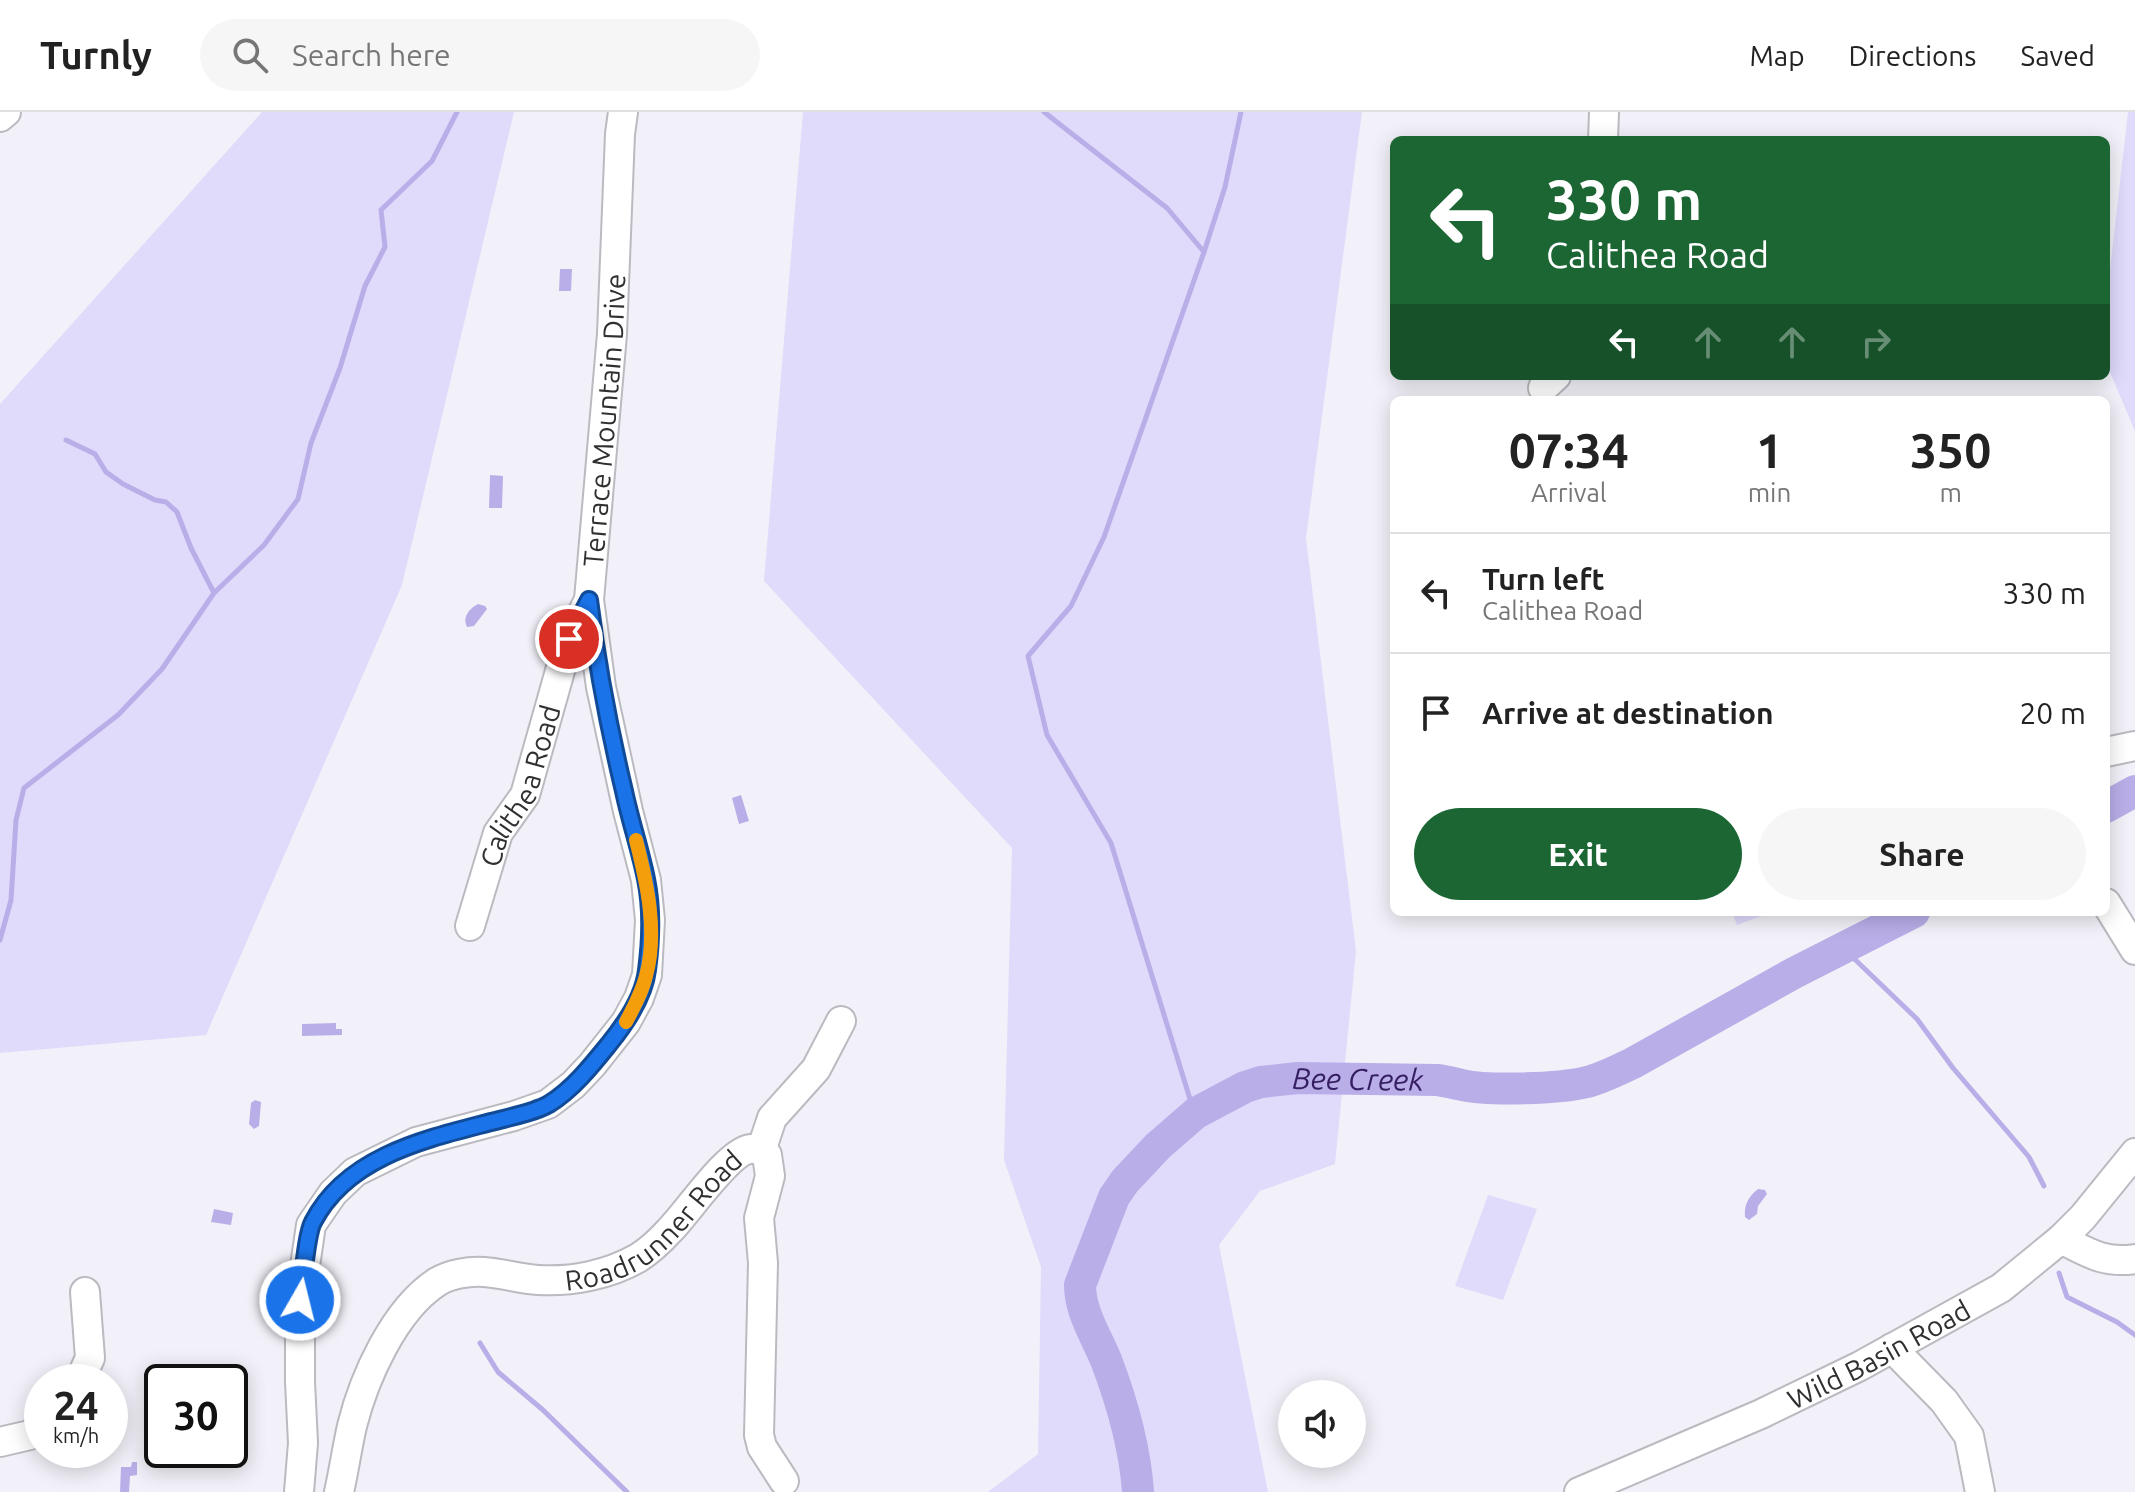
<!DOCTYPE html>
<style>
body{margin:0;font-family:Ubuntu,sans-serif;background:#f6f6f6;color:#222;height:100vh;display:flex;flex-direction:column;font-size:30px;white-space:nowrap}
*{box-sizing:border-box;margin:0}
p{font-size:26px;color:#767676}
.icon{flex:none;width:44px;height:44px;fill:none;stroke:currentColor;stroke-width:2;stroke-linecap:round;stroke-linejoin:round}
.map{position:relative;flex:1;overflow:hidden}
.details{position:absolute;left:1390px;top:284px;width:720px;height:520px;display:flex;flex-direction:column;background:#fff;border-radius:12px;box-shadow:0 4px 20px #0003}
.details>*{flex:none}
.hud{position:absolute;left:1390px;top:24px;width:720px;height:244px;border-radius:12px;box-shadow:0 4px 20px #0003;background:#1c6634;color:#fff;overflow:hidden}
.buttons{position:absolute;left:1278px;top:1268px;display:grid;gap:16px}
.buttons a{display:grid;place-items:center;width:88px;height:88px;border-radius:50%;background:#fff;box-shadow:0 4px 20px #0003;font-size:40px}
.speed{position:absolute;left:24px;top:1252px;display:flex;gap:16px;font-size:40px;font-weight:700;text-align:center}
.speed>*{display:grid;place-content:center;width:104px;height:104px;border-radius:50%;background:#fff;box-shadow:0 4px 20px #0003;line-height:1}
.speed small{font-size:20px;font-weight:400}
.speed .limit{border:4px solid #111;border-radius:12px;background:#fff;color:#111}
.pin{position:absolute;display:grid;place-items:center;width:68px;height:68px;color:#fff;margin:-34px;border:4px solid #fff;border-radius:50%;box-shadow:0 2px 8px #0007}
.me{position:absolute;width:88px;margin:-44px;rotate:8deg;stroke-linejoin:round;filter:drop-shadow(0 0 6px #0008)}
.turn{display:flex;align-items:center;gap:28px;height:168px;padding:0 24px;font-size:36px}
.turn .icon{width:104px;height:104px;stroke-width:2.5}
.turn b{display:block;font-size:56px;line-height:68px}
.lanes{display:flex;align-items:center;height:76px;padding:0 24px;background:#0003;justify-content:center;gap:40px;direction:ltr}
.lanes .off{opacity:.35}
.eta{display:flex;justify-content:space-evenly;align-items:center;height:136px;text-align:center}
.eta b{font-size:48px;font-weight:700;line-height:56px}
.action{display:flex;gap:16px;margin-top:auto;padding:16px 24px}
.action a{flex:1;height:92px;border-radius:48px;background:#1c6634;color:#fff;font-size:32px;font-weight:700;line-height:92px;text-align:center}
.action a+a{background:#f6f6f6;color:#222}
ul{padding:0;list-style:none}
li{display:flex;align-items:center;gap:24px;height:120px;padding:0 24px;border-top:2px solid #e0e0e0}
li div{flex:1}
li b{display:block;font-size:30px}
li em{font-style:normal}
header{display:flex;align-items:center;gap:48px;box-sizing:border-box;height:112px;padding:0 40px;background:#fff;border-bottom:2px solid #e0e0e0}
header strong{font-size:38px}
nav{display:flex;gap:44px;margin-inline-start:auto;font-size:28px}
.search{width:560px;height:72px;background:#f6f6f6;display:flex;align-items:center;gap:20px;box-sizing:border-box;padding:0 28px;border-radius:44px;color:#767676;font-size:30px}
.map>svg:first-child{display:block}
</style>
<header>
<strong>Turnly</strong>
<div class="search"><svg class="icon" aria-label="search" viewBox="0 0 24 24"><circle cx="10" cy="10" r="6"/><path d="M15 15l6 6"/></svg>Search here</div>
<nav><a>Map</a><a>Directions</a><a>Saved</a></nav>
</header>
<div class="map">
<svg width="2135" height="1380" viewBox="0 0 2135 1380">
<rect width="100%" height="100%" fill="#f2f1f9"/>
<g fill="#e0dafb">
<polygon points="262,0 514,0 402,473 206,923 0,941 0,292"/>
<polygon points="803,0 1362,0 1306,426 1356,839 1335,1052 1260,1079 1219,1133 1268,1380 988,1380 1038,1342 1041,1155 1004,1048 1012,736 764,469"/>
<polygon points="2128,0 2135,0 2135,319 2106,251 2106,192"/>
<polygon points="1732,800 1772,800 1737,813"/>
<polygon points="1488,1083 1537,1097 1503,1188 1455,1174"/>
</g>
<g fill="#baaee8">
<polygon points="560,157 572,157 571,179 559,179"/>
<polygon points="490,363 503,364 502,396 489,396"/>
<path d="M478,492L485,494L487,497L474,514L467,515C462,505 469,497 478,492Z"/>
<polygon points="741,683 749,709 739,712 732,686"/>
<polygon points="336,911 336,917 342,917 342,923 302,924 302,912"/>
<polygon points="255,988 261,990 259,1014 254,1017 249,1012 251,991"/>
<path d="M1758,1077L1765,1078L1767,1082L1758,1094L1757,1102L1749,1108L1745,1105C1744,1093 1748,1085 1758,1077Z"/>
<polygon points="214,1097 233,1101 231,1113 211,1110"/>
<polygon points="132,1350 137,1350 137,1363 130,1364 129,1380 120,1380 121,1355 131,1355"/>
</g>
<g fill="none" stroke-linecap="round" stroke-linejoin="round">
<g stroke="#baaee8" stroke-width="5">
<polyline points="1044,0 1167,96 1204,140 1104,425 1071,494 1028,544 1047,623 1111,731 1190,987 1196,1001"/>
<polyline points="1204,140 1225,75 1241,0"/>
<polyline points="66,328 95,342 106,360 123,372 155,388 166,390 177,400 191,436 214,481"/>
<polyline points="0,828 11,788 16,708 24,676 118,603 162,557 214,481 264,433 298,387 311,331 340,256 365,174 385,135 381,98 432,49 457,0"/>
<polyline points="1843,836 1917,907 1953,956 2029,1045 2044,1074"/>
<polyline points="2059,1161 2067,1185 2117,1210 2135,1223"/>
<polyline points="480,1231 498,1260 543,1298 627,1380"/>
</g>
<g stroke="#baaee8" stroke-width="32">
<polyline points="2106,695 2135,679"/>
<path id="s1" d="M1138,1380C1135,1335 1122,1290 1106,1248C1096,1224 1080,1200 1080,1173L1114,1085L1125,1069L1158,1034L1196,1001L1245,975L1261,970L1298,966L1437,968C1446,969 1453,971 1462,973C1489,979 1559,977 1587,970C1603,966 1618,958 1633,951L1794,861L1914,800"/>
</g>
<defs>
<g id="minor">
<polyline points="0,5 6,0"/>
<polyline points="1603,28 1604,0"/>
<polyline points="1543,276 1556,264"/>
<polyline points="2106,640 2135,634"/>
<polyline points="2106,791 2135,838"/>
<path id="s2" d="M470,814L498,721L525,683L569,527L589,488"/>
<polyline points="761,1039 772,1006 816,957 841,909"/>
<path d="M2061,1127C2087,1140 2104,1152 2135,1147"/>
<polyline points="1892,1236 1944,1289 1969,1324 1980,1380"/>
<polyline points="79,1270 90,1246 85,1180"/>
<polyline points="0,1330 30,1323 42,1313"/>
<path id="s3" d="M299,1380L303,1331L300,1270V1188L311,1113L333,1081L355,1060L416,1030L514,1004L548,992L573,973L592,953L626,910L639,886L647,863L650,808L646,768L628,699L601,575L589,488L612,222L620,22L623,0"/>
<path id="s4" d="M339,1380C344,1358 347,1336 352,1314C364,1266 394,1198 437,1170C450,1162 469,1159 484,1160C502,1161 520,1167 538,1168C572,1170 608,1163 638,1146C649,1139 661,1128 670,1118C688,1100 728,1040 750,1037C757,1036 762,1039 767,1043L770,1064L759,1106L763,1151L759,1323L762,1335L784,1369"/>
<path id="s5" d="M1579,1380L1761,1302L1860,1254L2001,1176L2061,1127L2083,1105L2135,1041"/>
</g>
</defs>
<use href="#minor" stroke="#bbbac1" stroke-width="32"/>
<use href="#minor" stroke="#fff" stroke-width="28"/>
</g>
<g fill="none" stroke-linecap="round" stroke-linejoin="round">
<defs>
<path id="route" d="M300,1188C303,1171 306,1123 313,1110C347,1044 426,1027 491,1010C510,1005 533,1001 549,992C573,977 592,953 609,932C626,911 644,885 647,858C651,828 652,796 646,767C640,737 630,708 624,679C609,616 597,553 589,488L569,527"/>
</defs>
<use href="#route" stroke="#114b97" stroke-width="20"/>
<use href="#route" stroke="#1a73e8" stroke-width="14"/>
<path stroke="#f59e0b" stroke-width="14" d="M626,910C634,895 642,880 646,864C658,820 647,771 636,728"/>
</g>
<g text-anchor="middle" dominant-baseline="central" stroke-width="8" stroke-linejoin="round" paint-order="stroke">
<g font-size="28" fill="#303033" stroke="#f2f1f9">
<text stroke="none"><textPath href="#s3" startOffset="1270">Terrace Mountain Drive</textPath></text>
<text stroke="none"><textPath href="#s2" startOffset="150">Calithea Road</textPath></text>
<text stroke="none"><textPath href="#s4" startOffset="478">Roadrunner Road</textPath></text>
<text stroke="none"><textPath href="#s5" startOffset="330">Wild Basin Road</textPath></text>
</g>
<g font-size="30" font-style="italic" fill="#351f62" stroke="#f2f1f9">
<text stroke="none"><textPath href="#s1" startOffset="598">Bee Creek</textPath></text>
</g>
</g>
</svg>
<div class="buttons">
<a><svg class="icon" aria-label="sound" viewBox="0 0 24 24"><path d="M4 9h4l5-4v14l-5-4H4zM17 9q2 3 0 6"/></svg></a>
</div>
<div class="speed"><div>24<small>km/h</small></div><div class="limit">30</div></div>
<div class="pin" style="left:569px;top:527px;background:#d93025"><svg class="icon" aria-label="arrive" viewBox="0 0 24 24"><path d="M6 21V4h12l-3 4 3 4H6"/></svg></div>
<svg class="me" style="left:300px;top:1188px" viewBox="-20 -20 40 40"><circle r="17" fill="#1a73e8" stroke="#fff" stroke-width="3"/><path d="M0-11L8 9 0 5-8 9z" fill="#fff"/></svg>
<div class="hud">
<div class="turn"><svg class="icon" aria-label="left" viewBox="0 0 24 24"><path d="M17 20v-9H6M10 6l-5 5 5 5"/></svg><div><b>330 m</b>Calithea Road</div></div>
<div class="lanes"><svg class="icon" aria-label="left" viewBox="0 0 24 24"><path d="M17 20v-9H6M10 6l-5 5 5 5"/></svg><svg class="icon off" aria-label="ahead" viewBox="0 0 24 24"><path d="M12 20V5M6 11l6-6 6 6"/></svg><svg class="icon off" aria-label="ahead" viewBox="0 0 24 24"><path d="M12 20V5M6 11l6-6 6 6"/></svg><svg class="icon off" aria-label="right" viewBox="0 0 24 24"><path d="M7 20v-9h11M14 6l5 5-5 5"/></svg></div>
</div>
<section class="details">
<div class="eta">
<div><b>07:34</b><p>Arrival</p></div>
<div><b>1</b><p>min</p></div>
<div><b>350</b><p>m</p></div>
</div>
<ul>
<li><svg class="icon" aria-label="left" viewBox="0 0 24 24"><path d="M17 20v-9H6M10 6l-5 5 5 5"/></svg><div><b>Turn left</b><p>Calithea Road</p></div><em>330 m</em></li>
<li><svg class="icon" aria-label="arrive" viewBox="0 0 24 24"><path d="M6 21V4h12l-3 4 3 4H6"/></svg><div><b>Arrive at destination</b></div><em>20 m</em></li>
</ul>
<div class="action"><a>Exit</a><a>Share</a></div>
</section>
</div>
